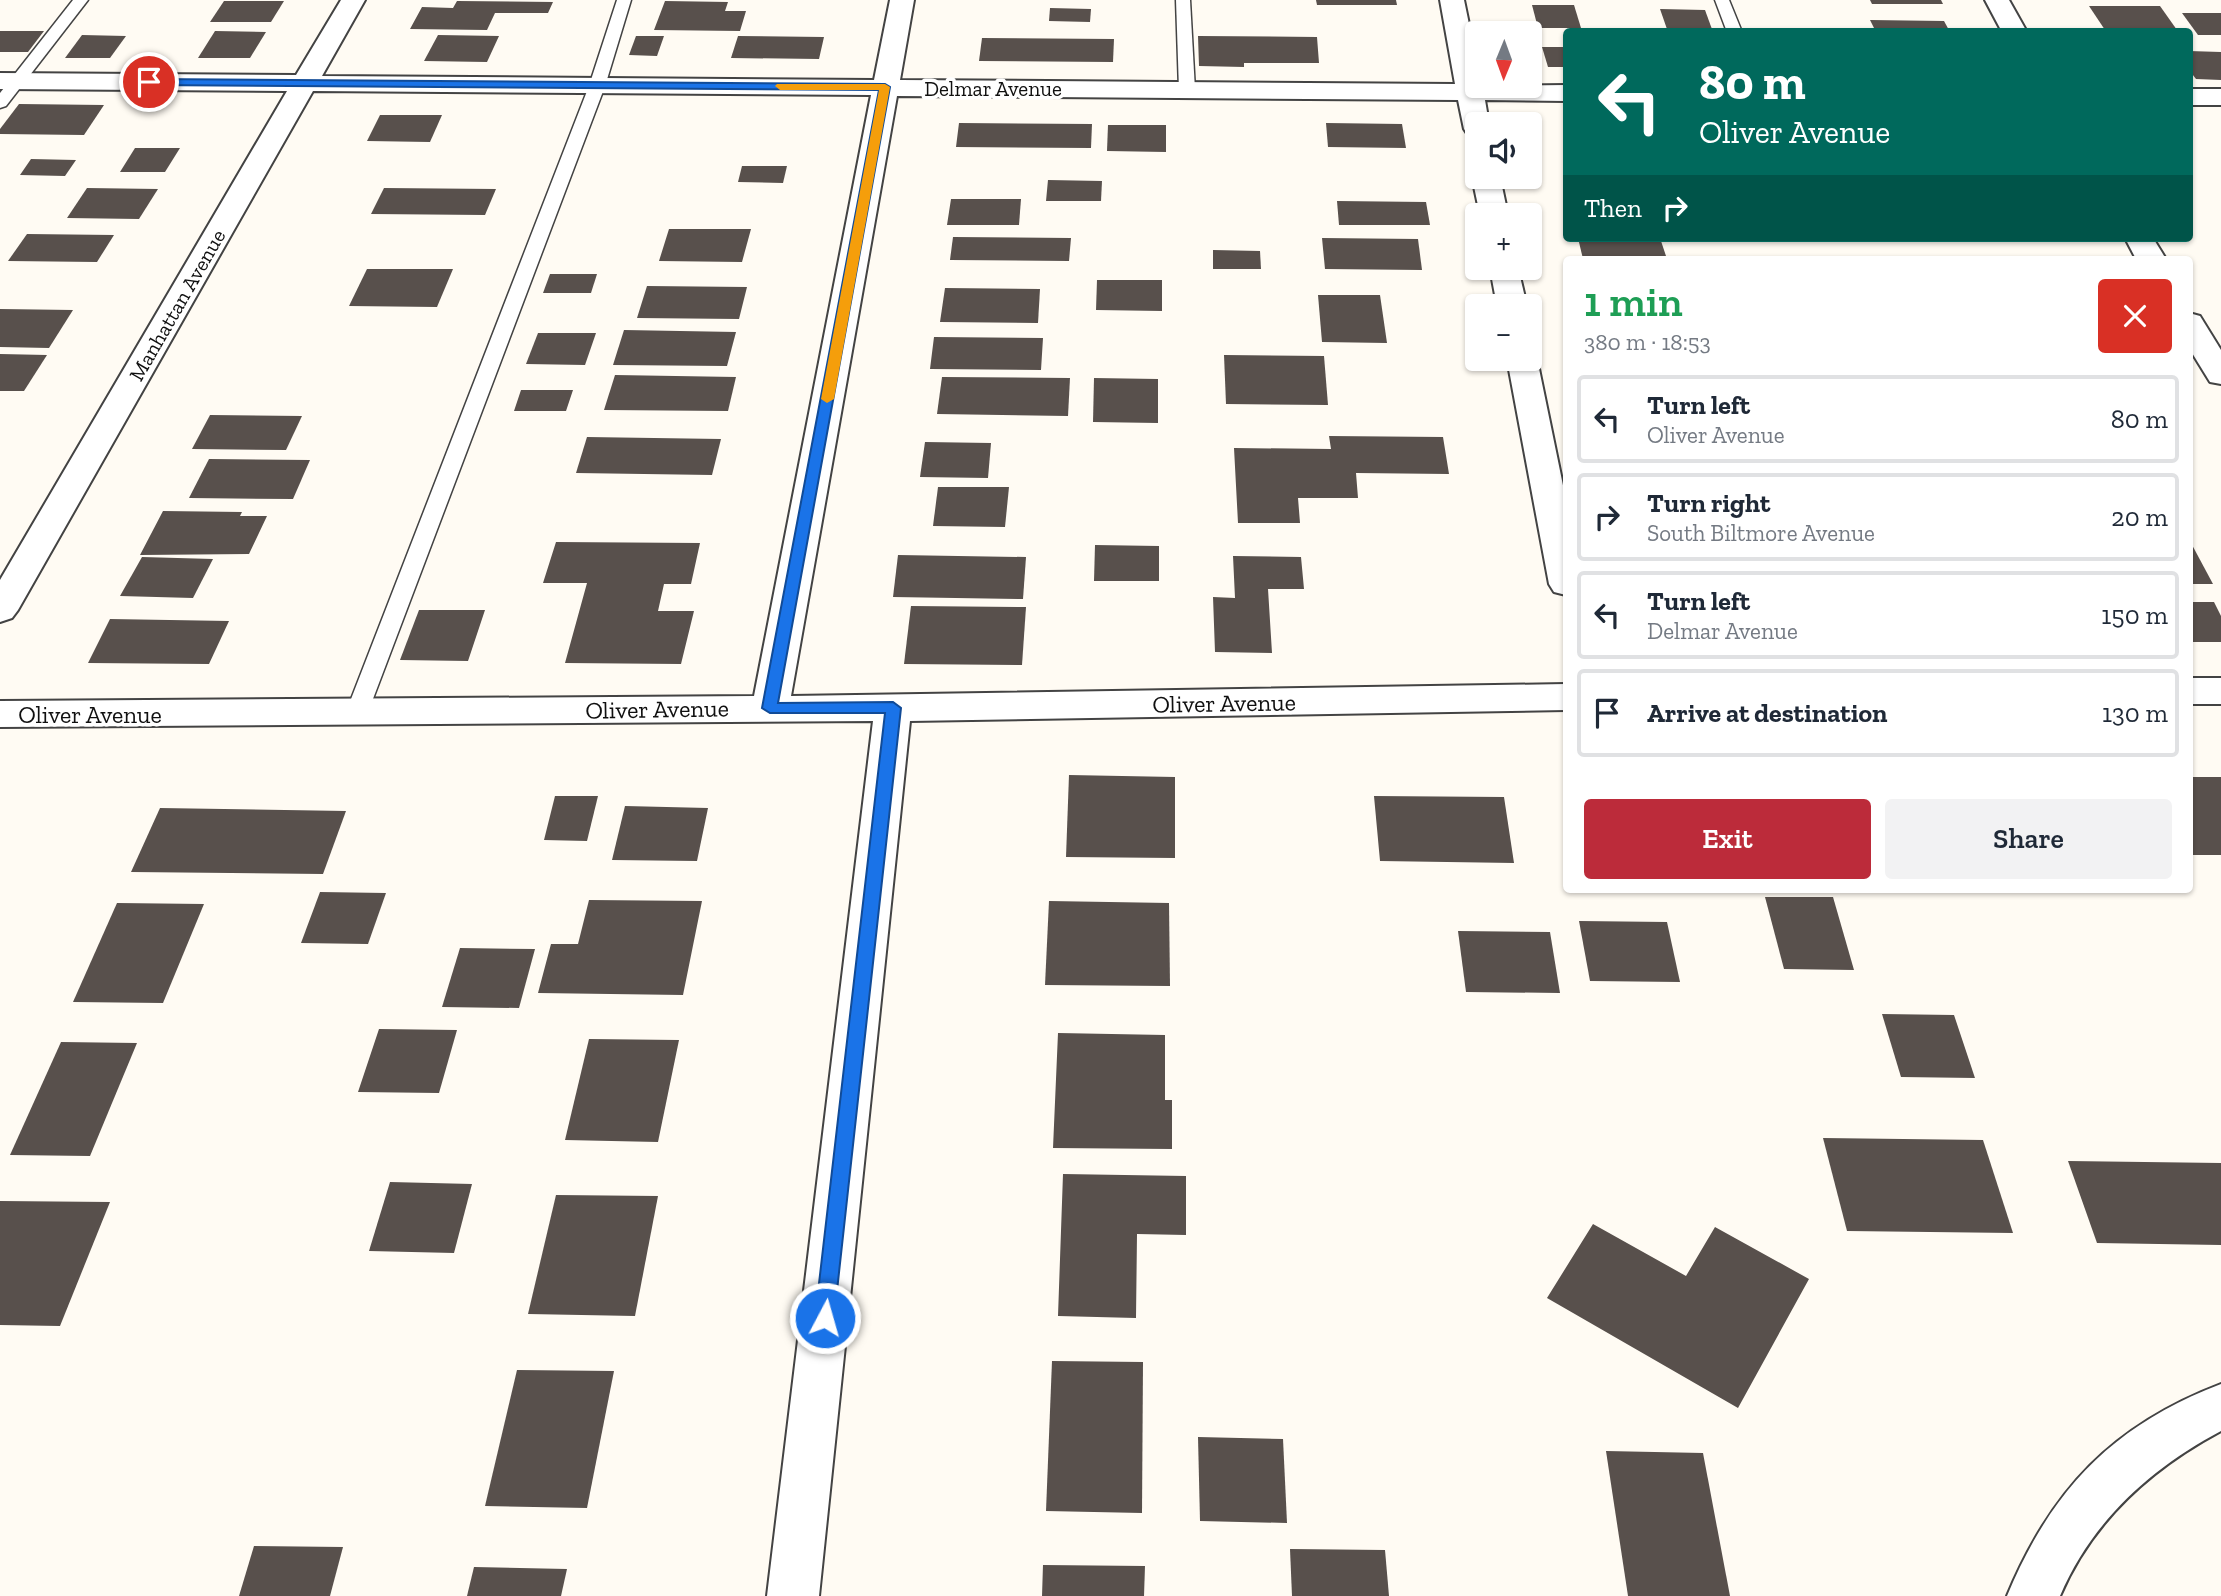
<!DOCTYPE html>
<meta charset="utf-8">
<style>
body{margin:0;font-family:"Zilla Slab",serif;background:#f2f2f3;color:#1f2937;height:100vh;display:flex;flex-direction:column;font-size:26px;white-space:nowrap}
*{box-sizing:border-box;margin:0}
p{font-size:23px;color:#747a83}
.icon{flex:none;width:38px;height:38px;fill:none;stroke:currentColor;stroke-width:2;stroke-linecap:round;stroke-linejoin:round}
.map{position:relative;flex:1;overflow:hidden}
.side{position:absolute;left:1563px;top:256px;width:630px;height:637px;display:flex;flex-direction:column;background:#fff;border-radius:7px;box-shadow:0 2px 5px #0004}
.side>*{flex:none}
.banner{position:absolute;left:1563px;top:28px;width:630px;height:214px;border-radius:7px;box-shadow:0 2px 5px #0004;background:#00695c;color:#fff;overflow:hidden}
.needle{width:46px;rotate:181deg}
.fabs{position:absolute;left:1465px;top:21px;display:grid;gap:14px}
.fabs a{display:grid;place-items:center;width:77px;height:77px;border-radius:7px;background:#fff;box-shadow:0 2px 5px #0004;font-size:35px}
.pin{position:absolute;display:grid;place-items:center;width:60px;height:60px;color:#fff;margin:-30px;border:4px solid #fff;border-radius:50%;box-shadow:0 2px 7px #0007}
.me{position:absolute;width:77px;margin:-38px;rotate:6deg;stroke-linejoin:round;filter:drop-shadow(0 0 5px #0008)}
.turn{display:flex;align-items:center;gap:24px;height:147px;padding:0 21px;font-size:32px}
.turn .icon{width:91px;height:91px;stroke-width:2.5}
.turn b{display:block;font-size:49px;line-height:60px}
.then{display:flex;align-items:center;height:66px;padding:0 21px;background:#0003;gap:14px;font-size:26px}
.round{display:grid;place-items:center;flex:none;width:74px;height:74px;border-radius:7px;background:#f2f2f3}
.head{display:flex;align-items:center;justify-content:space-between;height:119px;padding:0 21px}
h1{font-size:42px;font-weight:600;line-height:52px;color:#1e9e55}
.action{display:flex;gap:14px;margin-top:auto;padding:14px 21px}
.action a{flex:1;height:80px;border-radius:7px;background:#bc2b3a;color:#fff;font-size:28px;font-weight:600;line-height:80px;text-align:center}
.action a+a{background:#f2f2f3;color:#1f2937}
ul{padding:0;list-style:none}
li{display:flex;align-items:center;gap:21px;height:88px;margin:0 14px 10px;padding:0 7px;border:4px solid #e0e1e3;border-radius:7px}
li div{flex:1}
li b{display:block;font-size:26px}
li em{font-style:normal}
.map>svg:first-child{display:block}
</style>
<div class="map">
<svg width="2221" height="1596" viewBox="0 0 2221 1596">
<rect width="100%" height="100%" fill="#fffbf3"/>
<g fill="#58504c">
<polygon points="1316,0 1396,0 1397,5 1317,5"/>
<polygon points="1870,0 1941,0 1943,4 1872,4"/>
<polygon points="224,1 284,1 271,22 210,22"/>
<polygon points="457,1 553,2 548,13 495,13 487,30 410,29 422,7 453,8"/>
<polygon points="665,1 728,2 725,11 746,11 740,31 654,30"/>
<polygon points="1532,5 1574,5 1581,28 1538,28"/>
<polygon points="2089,6 2160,6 2177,30 2105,30"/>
<polygon points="1050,8 1091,9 1090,22 1049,21"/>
<polygon points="1660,9 1705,10 1713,32 1668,32"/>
<polygon points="2182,13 2221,13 2221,35 2198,35"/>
<polygon points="1870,20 1944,21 1950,32 1876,32"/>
<polygon points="0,31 44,31 28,52 0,52"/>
<polygon points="215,31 266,32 250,58 198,58"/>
<polygon points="82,35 126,36 110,58 65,58"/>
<polygon points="438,35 499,36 487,62 424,61"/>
<polygon points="636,36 664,36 657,56 629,55"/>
<polygon points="738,36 824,37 819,59 731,58"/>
<polygon points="1198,36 1317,37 1319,63 1244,63 1244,67 1199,66"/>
<polygon points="982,38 1114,39 1113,62 979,61"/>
<polygon points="1542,47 1566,47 1566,67 1548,67"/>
<polygon points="2189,51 2221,52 2221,80 2196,79 2189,70"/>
<polygon points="19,104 104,105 84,135 0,134 0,129"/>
<polygon points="380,115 442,115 430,142 367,141"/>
<polygon points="959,123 1092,124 1091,148 956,147"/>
<polygon points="1326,123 1402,124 1406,148 1328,147"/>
<polygon points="1108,125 1166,125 1166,152 1107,151"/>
<polygon points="135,148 180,148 165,172 120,172"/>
<polygon points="31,159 76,160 65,176 20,175"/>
<polygon points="742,166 787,166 783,183 738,182"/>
<polygon points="1048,180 1102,181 1101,201 1046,201"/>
<polygon points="87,188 158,189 139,219 67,218"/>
<polygon points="384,188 496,189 485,215 371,214"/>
<polygon points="951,199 1021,199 1019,225 947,225"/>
<polygon points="1337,201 1426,202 1430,225 1339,225"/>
<polygon points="669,229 751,229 742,262 659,261"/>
<polygon points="27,234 114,235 97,262 8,261"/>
<polygon points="953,237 1071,238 1069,261 950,260"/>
<polygon points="1322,238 1418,239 1422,270 1325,269"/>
<polygon points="1578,238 1660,238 1667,259 1583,259"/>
<polygon points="1213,250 1260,251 1261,269 1213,269"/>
<polygon points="367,269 453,269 437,307 349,306"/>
<polygon points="550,274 597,274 591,293 543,293"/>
<polygon points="1097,280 1162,280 1162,311 1096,310"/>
<polygon points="647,286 747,287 739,319 637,318"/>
<polygon points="945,288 1040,289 1038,323 940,322"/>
<polygon points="1318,295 1380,295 1387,343 1322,342"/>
<polygon points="0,309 73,310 49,348 0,347"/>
<polygon points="624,330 736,332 727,366 613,365"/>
<polygon points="538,333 596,333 585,365 526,364"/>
<polygon points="934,337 1043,338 1041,370 930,369"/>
<polygon points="0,354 47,355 24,391 0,391"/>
<polygon points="1224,355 1324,356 1328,405 1226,404"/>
<polygon points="615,375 736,377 728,411 604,410"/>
<polygon points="942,377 1070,378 1068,416 937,414"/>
<polygon points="1094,378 1158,379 1158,423 1093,422"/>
<polygon points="521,390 573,390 566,411 514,411"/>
<polygon points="210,415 302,416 286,450 192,449"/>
<polygon points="1329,436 1443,437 1449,474 1356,473 1358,498 1298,498 1300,523 1238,523 1234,448 1331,449"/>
<polygon points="587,437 721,439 712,475 576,473"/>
<polygon points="925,442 991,443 988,478 920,477"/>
<polygon points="209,459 310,460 293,499 189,498"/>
<polygon points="938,487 1009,487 1005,527 933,526"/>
<polygon points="163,511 242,512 240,516 267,516 249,554 140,555"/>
<polygon points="556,542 700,543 691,584 664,584 658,611 694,611 681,664 565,663 587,583 543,583"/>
<polygon points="2189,543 2191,543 2213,584 2189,584"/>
<polygon points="1095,545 1159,546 1159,581 1094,581"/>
<polygon points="898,555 1026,557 1023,599 893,597"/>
<polygon points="1233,556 1301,557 1304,589 1268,589 1272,653 1215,652 1213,597 1235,598"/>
<polygon points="142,557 213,559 193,598 120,596"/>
<polygon points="2189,602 2214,602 2221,616 2221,642 2189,642"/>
<polygon points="911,606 1026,607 1022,665 904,664"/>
<polygon points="419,610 485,610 468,661 400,660"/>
<polygon points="110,619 229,621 209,664 88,663"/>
<polygon points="1069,775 1175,777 1175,858 1066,857"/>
<rect x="2189" y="777" width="32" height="78"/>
<polygon points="555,796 598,796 587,841 544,840"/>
<polygon points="1374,796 1504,797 1514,863 1380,861"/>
<polygon points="625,806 708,808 697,861 612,860"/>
<polygon points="160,808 346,811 323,874 131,872"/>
<polygon points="320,892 386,893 368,944 301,943"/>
<polygon points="1765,897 1833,897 1854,970 1784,969"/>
<polygon points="589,900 702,901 683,995 538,993 551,944 578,944"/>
<polygon points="1049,901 1169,903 1170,986 1045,985"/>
<polygon points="117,903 204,904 163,1003 73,1002"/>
<polygon points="1579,921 1667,922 1680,982 1590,981"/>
<polygon points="1458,931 1550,932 1560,993 1466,992"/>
<polygon points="460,948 535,949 519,1008 442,1007"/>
<polygon points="1882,1014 1954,1015 1975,1078 1901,1077"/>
<polygon points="379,1029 457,1030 439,1093 358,1092"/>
<polygon points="1058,1033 1165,1035 1165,1100 1172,1100 1172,1149 1053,1148"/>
<polygon points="589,1039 679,1040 658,1142 565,1140"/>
<polygon points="61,1042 137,1043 90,1156 10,1155"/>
<polygon points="1823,1138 1983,1140 2013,1233 1847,1231"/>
<polygon points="2068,1161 2221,1163 2221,1245 2097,1243"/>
<polygon points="1063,1174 1186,1176 1186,1235 1137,1234 1136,1318 1058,1316"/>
<polygon points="390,1182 472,1184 454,1253 369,1251"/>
<polygon points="556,1195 658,1196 635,1316 528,1314"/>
<polygon points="0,1201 110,1202 60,1326 0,1325"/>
<polygon points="1593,1224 1686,1276 1715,1227 1809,1279 1738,1408 1547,1298"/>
<polygon points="1052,1361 1143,1362 1142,1513 1046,1511"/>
<polygon points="517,1370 614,1371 587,1508 485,1506"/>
<polygon points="1198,1437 1283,1439 1287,1523 1200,1521"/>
<polygon points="1606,1451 1703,1453 1730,1596 1628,1596"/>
<polygon points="254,1546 343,1547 330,1596 239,1596"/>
<polygon points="1290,1549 1385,1550 1389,1596 1292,1596"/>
<polygon points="1043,1565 1145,1566 1144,1596 1042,1596"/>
<polygon points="474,1567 567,1569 561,1596 467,1596"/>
</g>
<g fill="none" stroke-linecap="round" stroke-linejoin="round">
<defs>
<g id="lane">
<polygon points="73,0 88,0 6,106 0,108 0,93"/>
<polygon points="617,0 631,0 605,86 368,712 365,717 357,720 349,717 346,712 589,86"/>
<polygon points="1176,0 1190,0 1195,90 1187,95 1179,90"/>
<polygon points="1715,0 1729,0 1742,32 1727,32"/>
</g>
<g id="street">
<polygon points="341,0 365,0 322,76 874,80 890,0 914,0 900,80 1455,84 1440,0 1464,0 1477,63 1477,86 1566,85 1566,101 1485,100 1489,124 1477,124 1477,137 1468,135 1464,129 1458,100 897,96 791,696 1566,684 1566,710 910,721 819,1596 767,1596 873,721 0,727 0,701 754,696 871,95 313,91 18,610 12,618 0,622 0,580 287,91 0,89 0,73 296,75"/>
<polygon points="1985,0 2009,0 2027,32 2002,32"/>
<rect x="2189" y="89" width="32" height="16"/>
<polygon points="1476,171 1477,177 1500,177 1508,215 1480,215 1472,177"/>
<polygon points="2125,238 2153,238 2166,259 2136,259"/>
<polygon points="1490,268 1518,268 1527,306 1497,306"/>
<polygon points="2189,313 2200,316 2221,350 2221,384 2210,382 2189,348"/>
<polygon points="1530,352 1537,359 1566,500 1566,595 1554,592 1549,584 1507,359 1530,359"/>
<rect x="2189" y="678" width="32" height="26"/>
<path d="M2221,1384V1431C2150,1469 2092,1521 2060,1596H2007C2051,1490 2113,1425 2221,1384Z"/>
</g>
</defs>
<use href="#lane" stroke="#434343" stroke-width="3"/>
<use href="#street" stroke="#434343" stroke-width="4"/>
<use href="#lane" fill="#fff" fill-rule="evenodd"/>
<use href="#street" fill="#fff" fill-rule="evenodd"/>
</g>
<polygon fill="#1a73e8" stroke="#114b97" stroke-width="2" points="149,79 885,84 890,87 778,703 893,702 901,708 834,1318 832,1325 825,1327 818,1325 815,1318 885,713 770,713 762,708 879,90 145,85 143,82"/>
<polygon fill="#f59e0b" points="777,84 885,84 890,87 834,399 827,403 821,399 879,90 780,90 775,86"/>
<g text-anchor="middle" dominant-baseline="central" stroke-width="7" stroke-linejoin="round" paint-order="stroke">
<g font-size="21" fill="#101010" stroke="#fff">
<text x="993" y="88">Delmar Avenue</text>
<text transform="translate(177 305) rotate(-60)">Manhattan Avenue</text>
</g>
<g font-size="24" fill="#101010" stroke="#fff">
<text transform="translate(1224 703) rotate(-1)">Oliver Avenue</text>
<text transform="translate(657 709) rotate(-1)">Oliver Avenue</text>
<text x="90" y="714">Oliver Avenue</text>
</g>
</g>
</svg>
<div class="fabs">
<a><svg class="needle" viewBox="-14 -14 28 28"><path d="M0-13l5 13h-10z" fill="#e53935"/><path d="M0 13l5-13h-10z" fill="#747a83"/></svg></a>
<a><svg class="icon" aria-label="sound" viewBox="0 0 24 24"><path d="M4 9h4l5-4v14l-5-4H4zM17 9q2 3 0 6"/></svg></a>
<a>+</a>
<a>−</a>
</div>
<div class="pin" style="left:149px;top:82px;background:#d93025"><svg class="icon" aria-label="arrive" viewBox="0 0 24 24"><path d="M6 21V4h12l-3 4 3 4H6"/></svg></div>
<svg class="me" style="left:825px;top:1318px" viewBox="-20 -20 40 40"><circle r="17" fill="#1a73e8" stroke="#fff" stroke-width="3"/><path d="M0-11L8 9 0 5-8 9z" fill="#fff"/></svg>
<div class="banner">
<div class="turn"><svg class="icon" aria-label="left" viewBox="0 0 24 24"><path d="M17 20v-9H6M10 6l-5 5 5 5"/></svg><div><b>80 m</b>Oliver Avenue</div></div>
<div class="then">Then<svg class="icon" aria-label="right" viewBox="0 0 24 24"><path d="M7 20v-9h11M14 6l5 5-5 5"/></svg></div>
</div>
<section class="side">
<div class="head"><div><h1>1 min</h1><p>380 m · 18:53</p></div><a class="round" style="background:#d93025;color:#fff"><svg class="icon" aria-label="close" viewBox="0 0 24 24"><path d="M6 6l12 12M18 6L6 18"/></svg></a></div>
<ul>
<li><svg class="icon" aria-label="left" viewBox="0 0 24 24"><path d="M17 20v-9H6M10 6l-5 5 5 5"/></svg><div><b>Turn left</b><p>Oliver Avenue</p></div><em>80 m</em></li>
<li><svg class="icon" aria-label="right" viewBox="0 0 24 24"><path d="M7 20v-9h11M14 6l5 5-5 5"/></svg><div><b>Turn right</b><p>South Biltmore Avenue</p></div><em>20 m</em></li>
<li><svg class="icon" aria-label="left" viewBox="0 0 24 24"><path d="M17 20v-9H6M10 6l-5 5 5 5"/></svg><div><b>Turn left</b><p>Delmar Avenue</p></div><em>150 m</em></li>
<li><svg class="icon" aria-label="arrive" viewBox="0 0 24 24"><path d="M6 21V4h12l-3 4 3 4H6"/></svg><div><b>Arrive at destination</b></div><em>130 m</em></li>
</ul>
<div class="action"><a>Exit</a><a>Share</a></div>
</section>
</div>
